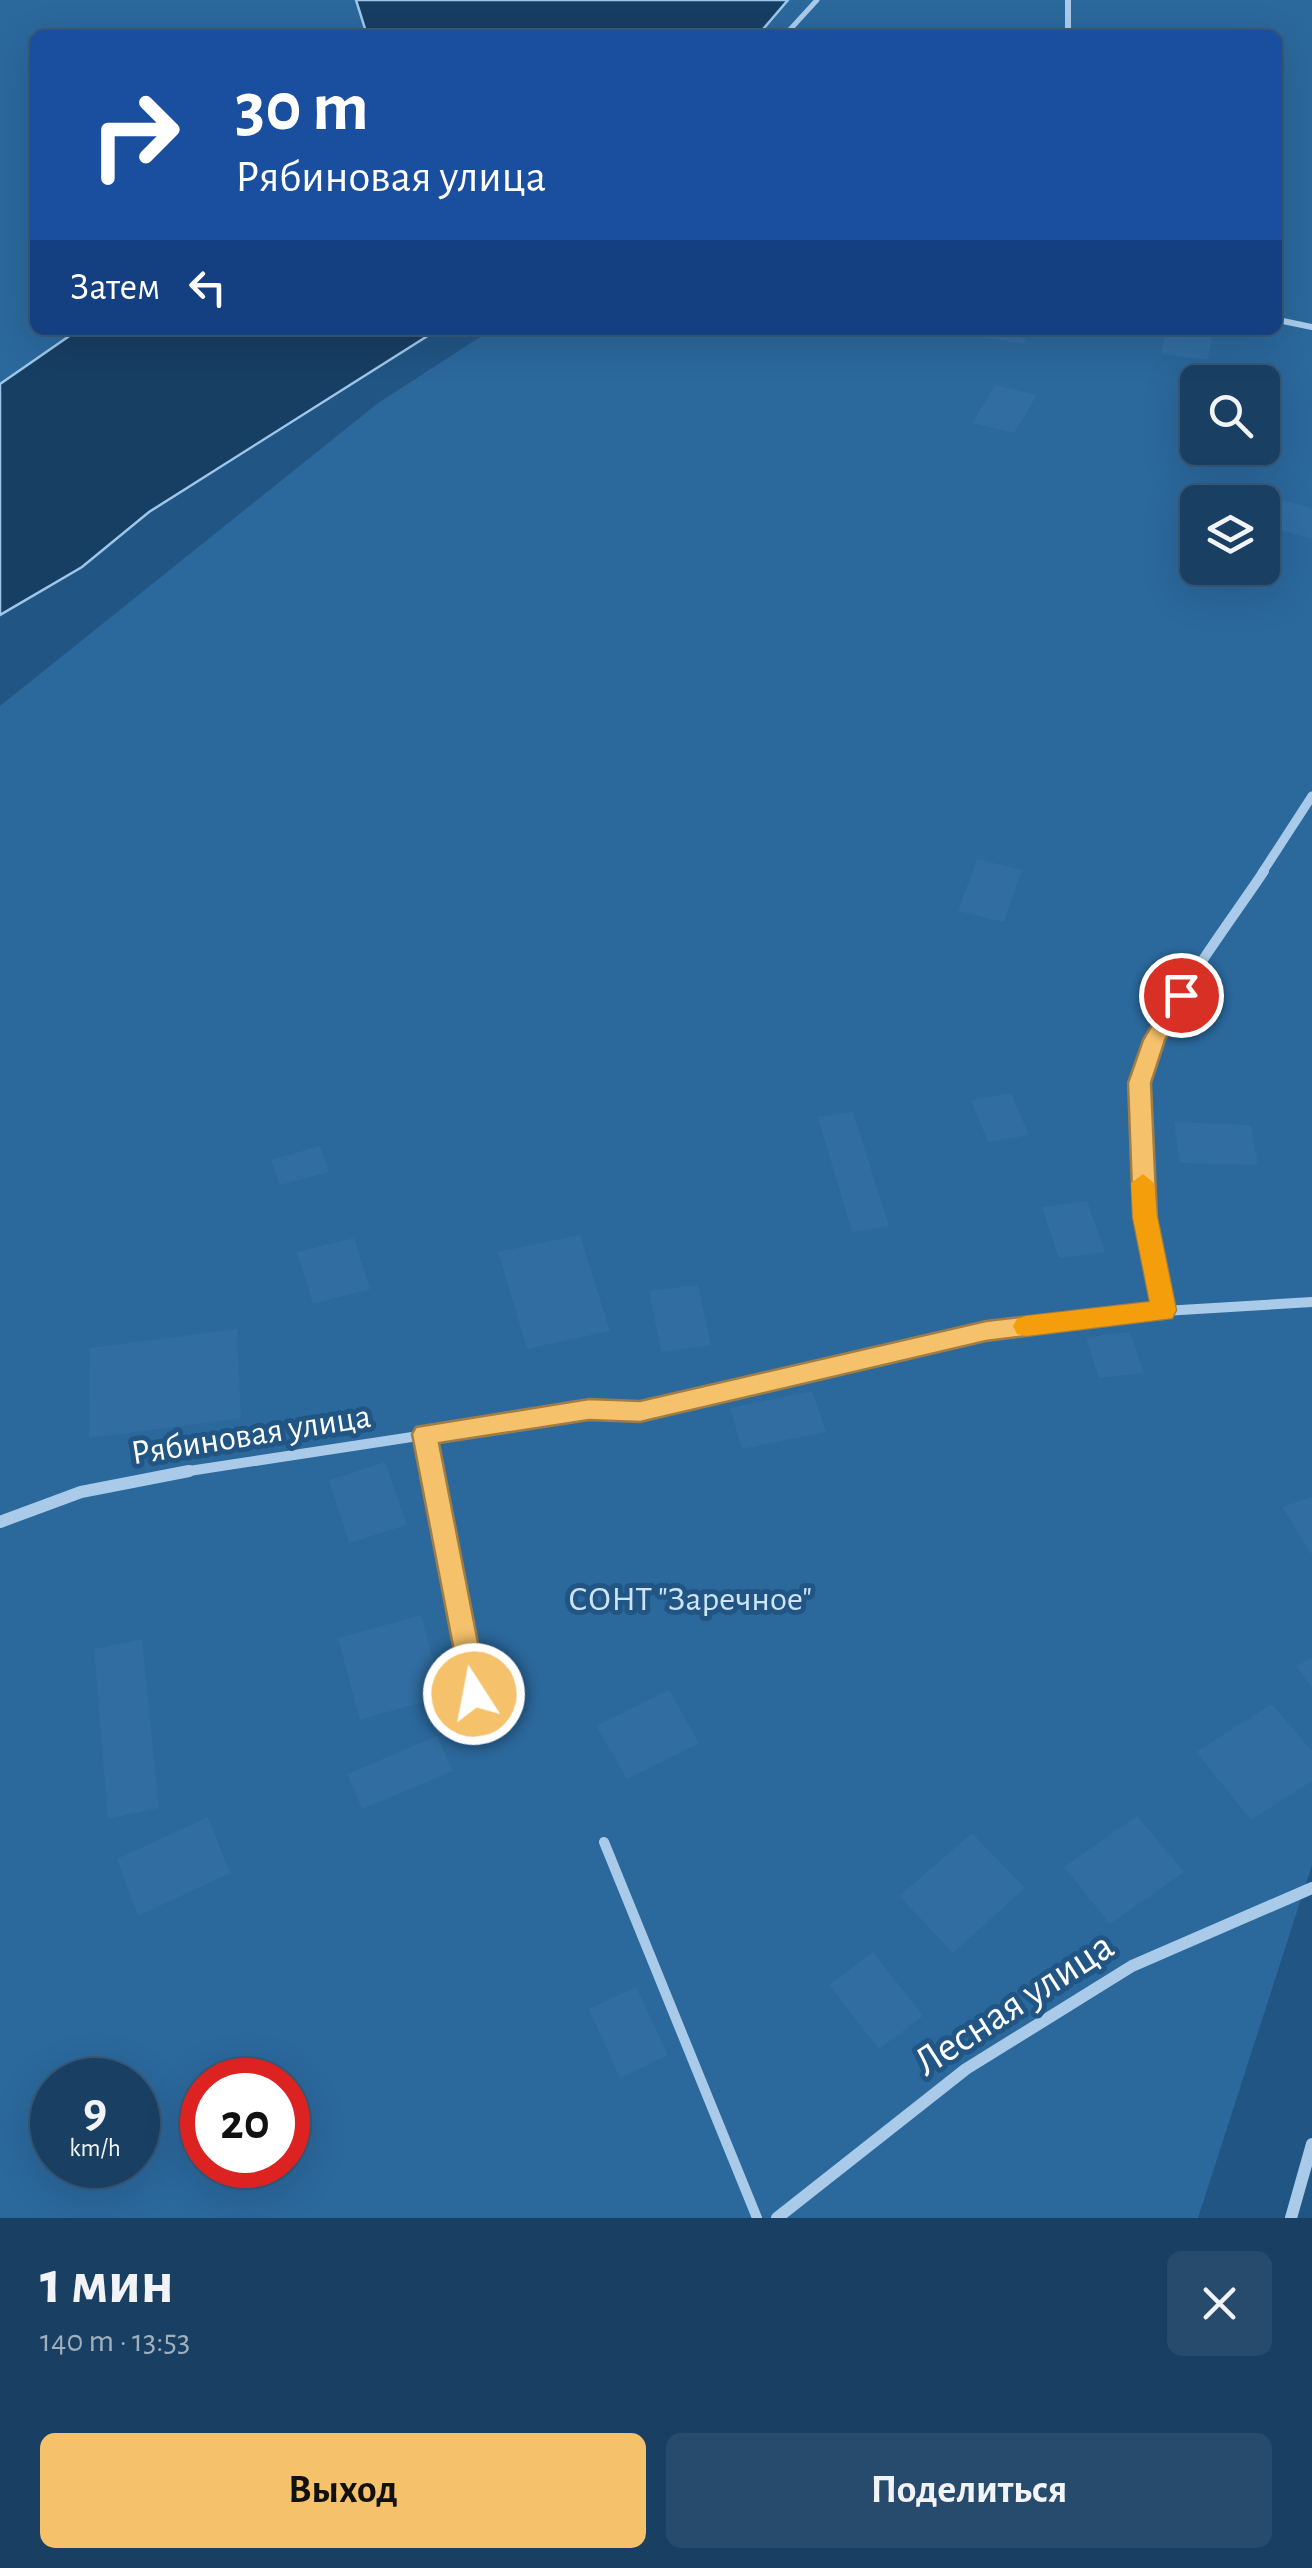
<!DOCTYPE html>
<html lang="ru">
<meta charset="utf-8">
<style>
body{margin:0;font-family:"Alegreya Sans",sans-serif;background:#264b6c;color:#f1f3f6;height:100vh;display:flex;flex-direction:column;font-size:38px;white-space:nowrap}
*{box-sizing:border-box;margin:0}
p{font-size:32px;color:#9fafbe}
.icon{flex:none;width:55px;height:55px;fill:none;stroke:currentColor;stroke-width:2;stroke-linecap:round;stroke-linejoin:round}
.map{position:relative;height:2218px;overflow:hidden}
.sheet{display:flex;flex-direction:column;background:#194063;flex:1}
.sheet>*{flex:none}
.hud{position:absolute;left:30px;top:30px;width:1252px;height:305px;border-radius:15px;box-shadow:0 10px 40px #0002,0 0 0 2px #375978;background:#1a4fa0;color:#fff;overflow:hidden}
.buttons{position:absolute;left:1180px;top:365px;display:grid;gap:20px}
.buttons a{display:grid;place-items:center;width:100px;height:100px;border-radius:15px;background:#194063;box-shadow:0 10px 40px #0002,0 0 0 2px #375978;font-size:50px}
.speed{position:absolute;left:30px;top:2058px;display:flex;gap:20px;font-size:50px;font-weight:700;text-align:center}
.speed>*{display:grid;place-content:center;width:130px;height:130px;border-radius:50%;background:#194063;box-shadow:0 10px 40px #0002,0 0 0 2px #375978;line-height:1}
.speed small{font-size:25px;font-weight:400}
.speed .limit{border:15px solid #d22;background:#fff;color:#111}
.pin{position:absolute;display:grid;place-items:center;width:85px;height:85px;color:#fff;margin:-42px;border:5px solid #fff;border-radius:50%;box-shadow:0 2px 10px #0007}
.me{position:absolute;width:110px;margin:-55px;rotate:349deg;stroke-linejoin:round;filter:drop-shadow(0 0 8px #0008)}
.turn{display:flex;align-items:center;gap:35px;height:210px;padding:0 40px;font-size:45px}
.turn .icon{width:130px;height:130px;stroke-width:2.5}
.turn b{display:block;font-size:70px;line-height:85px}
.then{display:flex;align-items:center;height:95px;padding:0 40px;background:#0003;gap:20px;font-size:38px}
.round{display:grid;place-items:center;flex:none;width:105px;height:105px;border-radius:15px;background:#264b6c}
.headline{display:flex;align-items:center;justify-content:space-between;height:170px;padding:0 40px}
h1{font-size:60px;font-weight:700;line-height:75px}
.action{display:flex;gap:20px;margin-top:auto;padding:20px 40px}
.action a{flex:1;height:115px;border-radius:15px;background:#f5c16b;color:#111;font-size:40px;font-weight:700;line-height:115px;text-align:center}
.action a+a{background:#264b6c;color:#f1f3f6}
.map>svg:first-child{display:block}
</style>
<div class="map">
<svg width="1312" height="2218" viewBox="0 0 1312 2218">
<rect width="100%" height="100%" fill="#215584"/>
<g fill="#2b689c" fill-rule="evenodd">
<polygon points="0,0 356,0 367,35 35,35 35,330 78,330 0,384"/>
<path d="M788,0H1312V1865L1198,2218H0V706L378,403L491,330H1278V35H758ZM1198,382H1262V448H1198ZM1198,502H1262V568H1198ZM52,2080H138V2165H52ZM202,2080H288V2165H202Z"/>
</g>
<g fill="#173e63" stroke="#9dc7ea" stroke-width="2.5">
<polygon points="356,0 788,0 758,35 367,35"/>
<polygon points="78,330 437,330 149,512 82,567 0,615 0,384"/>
</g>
<g fill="#316da1">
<polygon points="973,330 1029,330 1024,344 971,335"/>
<polygon points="1166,330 1213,330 1208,360 1161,354"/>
<polygon points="995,385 1037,395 1014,433 972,423"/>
<polygon points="1242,490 1312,508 1312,539 1262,525 1262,502 1234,502"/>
<polygon points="977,859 1022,870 1004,922 958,911"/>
<polygon points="1011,1093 1029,1135 988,1142 971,1100"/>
<polygon points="853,1112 889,1226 852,1232 818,1117"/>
<polygon points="1174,1122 1251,1125 1258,1165 1180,1163"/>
<polygon points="320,1146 329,1172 280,1185 271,1160"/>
<polygon points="1087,1201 1105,1252 1059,1258 1042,1207"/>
<polygon points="580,1235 610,1331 527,1349 498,1252"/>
<polygon points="354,1238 370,1289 313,1304 297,1252"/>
<polygon points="698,1285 711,1345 661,1352 649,1291"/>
<polygon points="237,1329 241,1418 89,1438 90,1348"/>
<polygon points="1130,1332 1144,1373 1099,1378 1086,1337"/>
<polygon points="812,1391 826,1432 742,1449 730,1408"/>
<polygon points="385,1462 407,1525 349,1543 329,1480"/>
<polygon points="1312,1497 1312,1555 1282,1507"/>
<polygon points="421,1615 443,1696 360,1720 338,1638"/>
<polygon points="142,1639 159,1808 108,1819 94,1649"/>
<polygon points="1312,1658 1312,1688 1296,1666"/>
<polygon points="669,1690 699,1743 627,1779 596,1726"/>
<polygon points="1272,1704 1312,1751 1312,1781 1251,1820 1196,1752"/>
<polygon points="437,1736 453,1771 362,1809 347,1774"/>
<polygon points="1137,1816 1184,1872 1110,1924 1064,1867"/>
<polygon points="208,1817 230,1873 138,1916 117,1859"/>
<polygon points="972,1833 1025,1888 953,1953 899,1896"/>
<polygon points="873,1952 923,2016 879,2049 829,1985"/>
<polygon points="636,1987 668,2055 620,2078 589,2009"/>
</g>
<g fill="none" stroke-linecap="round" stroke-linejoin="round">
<polyline stroke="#a9cbe9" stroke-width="5" points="785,35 817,0"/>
<polyline stroke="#a9cbe9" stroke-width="8" points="425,1434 432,1473"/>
<g stroke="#a9cbe9" stroke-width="10">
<polyline points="432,1471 474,1694"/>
<polyline points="604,1842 757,2218"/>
</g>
<g stroke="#a9cbe9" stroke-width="6">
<polyline points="1068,0 1068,35"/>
<polyline points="1278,320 1312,327"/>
</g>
<polyline stroke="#a9cbe9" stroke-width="9" points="1262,873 1312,796"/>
<g stroke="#a9cbe9" stroke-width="10">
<path d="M1164,1311C1151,1248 1128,1146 1140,1082C1151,1024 1229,924 1264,871"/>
<polyline points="176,1473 589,1410 640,1411 985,1331 1164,1311 1312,1302"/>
</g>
<g stroke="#a9cbe9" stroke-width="12">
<polyline points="0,1522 81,1492 189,1471"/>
<polyline points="777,2218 966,2069 1132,1966 1312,1888"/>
<polyline points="1291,2218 1312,2144"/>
</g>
</g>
<polygon fill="#f5c16b" stroke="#9f7d46" stroke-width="2.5" points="1181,987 1192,995 1165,1040 1151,1083 1157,1217 1176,1310 1172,1318 986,1341 640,1422 589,1420 439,1443 488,1694 484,1703 474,1707 464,1703 412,1434 416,1427 589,1399 640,1401 986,1321 1150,1302 1133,1217 1128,1083 1143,1040 1173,990"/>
<polygon fill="#f59e0b" points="1143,1174 1154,1183 1157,1217 1176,1310 1172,1318 1026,1336 1017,1334 1013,1326 1017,1319 1026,1316 1150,1302 1133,1217 1131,1183"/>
<g text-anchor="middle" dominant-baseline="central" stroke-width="10" stroke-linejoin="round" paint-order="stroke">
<g font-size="35" fill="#fff" stroke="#215584">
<text transform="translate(251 1435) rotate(-9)">Рябиновая улица</text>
</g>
<g font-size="35" fill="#cde4f7" stroke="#215584">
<text x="690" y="1599">СОНТ "Заречное"</text>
</g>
<g font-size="42" fill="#fff" stroke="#215584">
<text transform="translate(1014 2004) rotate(-33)">Лесная улица</text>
</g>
</g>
</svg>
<div class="buttons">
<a><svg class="icon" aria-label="search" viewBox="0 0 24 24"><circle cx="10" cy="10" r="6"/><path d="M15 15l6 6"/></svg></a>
<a><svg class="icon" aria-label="layers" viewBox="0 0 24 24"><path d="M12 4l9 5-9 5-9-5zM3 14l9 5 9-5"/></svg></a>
</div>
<div class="speed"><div>9<small>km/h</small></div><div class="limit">20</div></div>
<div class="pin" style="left:1181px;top:995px;background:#d93025"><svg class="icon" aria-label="arrive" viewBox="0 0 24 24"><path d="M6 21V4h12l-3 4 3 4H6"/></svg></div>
<svg class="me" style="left:474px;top:1694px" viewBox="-20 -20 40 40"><circle r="17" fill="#f5c16b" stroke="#fff" stroke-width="3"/><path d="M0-11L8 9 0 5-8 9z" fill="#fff"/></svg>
<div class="hud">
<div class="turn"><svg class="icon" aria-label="right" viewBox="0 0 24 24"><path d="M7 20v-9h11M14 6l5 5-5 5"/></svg><div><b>30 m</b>Рябиновая улица</div></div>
<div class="then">Затем<svg class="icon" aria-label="left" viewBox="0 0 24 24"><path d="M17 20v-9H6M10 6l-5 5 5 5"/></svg></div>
</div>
</div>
<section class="sheet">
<div class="headline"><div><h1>1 мин</h1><p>140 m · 13:53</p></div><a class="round"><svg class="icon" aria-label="close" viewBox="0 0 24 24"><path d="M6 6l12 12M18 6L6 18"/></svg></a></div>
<div class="action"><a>Выход</a><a>Поделиться</a></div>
</section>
